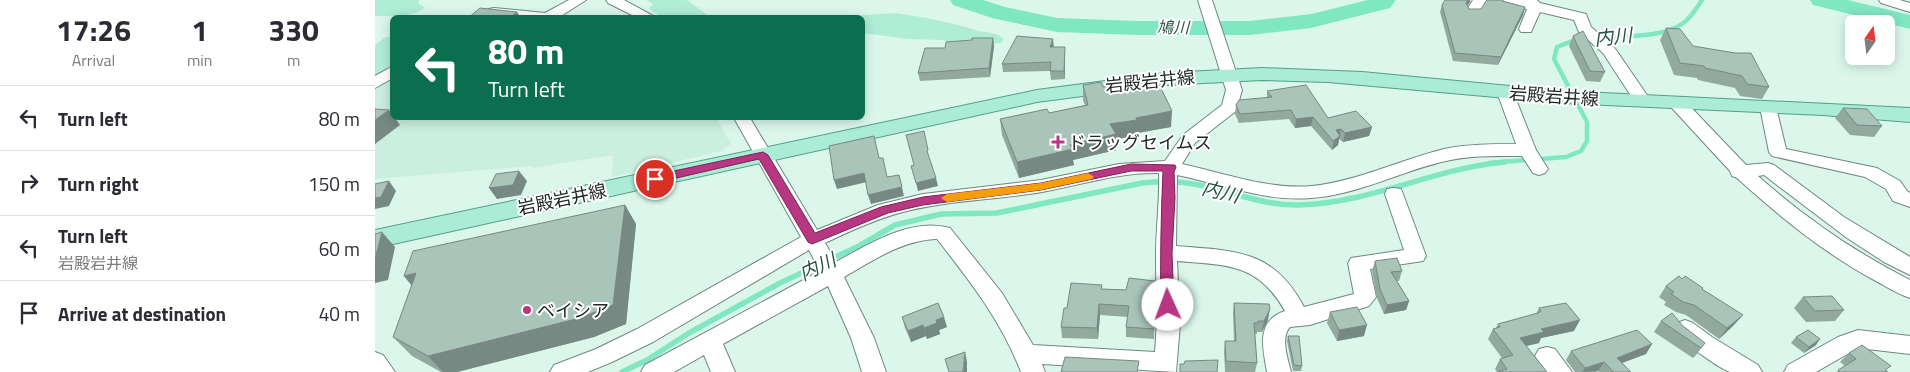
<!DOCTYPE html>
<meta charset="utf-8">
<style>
body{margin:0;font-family:"Titillium Web","Noto Sans JP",sans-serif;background:#f2f2f3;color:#2b2b33;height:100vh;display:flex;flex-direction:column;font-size:19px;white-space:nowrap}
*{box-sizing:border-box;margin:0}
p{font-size:16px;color:#7c7c81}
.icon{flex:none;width:28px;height:28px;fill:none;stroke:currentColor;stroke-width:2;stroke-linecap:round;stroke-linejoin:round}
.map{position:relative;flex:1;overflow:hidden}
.side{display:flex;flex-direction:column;background:#fff;width:375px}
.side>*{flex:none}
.banner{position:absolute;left:15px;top:15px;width:475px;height:105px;border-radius:8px;box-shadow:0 2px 12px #0003;background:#0b6e4f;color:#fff;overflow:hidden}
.needle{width:32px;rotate:14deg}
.tools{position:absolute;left:1470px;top:15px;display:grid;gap:10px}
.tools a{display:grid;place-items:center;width:50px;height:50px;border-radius:8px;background:#fff;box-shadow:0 2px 12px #0003;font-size:25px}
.pin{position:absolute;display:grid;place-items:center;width:42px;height:42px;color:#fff;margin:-21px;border:2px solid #fff;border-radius:50%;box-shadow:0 1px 5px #0007}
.me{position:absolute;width:55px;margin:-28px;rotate:358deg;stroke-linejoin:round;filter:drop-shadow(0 0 4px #0008)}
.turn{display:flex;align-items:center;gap:18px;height:105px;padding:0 15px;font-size:22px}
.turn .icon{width:65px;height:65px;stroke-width:2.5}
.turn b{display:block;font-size:35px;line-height:42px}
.eta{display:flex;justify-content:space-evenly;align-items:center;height:85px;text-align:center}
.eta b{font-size:30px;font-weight:700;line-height:35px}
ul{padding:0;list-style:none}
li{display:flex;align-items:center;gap:15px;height:65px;padding:0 15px;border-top:1px solid #e1e1e2}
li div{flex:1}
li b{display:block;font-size:19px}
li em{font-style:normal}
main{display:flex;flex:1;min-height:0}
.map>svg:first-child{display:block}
</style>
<main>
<section class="side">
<div class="eta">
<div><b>17:26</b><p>Arrival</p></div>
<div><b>1</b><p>min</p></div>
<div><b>330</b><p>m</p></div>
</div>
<ul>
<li><svg class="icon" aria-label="left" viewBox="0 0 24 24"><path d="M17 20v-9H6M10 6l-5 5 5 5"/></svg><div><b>Turn left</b></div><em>80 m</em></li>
<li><svg class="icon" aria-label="right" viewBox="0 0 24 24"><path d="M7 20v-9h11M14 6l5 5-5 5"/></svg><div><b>Turn right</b></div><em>150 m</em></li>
<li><svg class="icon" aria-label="left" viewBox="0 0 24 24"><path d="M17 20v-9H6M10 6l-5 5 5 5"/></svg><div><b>Turn left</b><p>岩殿岩井線</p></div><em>60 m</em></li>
<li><svg class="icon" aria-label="arrive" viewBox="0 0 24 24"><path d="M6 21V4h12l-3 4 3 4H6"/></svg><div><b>Arrive at destination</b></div><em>40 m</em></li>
</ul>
</section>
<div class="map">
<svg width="1535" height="372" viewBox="0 0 1535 372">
<rect width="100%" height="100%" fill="#dbf7ec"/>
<polygon fill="#caeedf" points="17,74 18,118 341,118 356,144 346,151 237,177 238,155 157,168 157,166 0,179 0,86"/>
<g fill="#b0edd6">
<path d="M0,0H44V4L50,8C35,18 18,16 0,16Z"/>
<polygon points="272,0 312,0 335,17 287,17 274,9 278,4"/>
<path d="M520,13C549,17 575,22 604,31C613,33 622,32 629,39L626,43L596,45L576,44L568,40L533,39L488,33V18H447Z"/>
<polygon points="17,36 17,64 0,79 0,45 9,38"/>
</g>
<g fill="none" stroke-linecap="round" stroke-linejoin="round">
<g stroke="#80e7c3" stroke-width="4.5">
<path d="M1223,38C1247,36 1287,38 1307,24C1316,18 1321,9 1327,0"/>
<polyline points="1114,163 1191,157 1206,151 1212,141 1212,122 1179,59 1182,47 1200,40"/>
</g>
<path stroke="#80e7c3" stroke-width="5.5" d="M247,372L272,360L314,333L405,283L484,246L520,225L566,214L622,213L767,183C786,181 805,181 824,185C858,192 890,206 925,205C996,203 1060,168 1130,162"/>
<g fill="#80e7c3" fill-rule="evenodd">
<polygon points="575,0 608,0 630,7 682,18 762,21 875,21 936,14 993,0 1021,0 1015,8 936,28 875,35 762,35 682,32 617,18 578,5"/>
<polygon points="1435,0 1473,0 1535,15 1535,29 1438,5"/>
</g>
<defs>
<g id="minor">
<polygon points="194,0 211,0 183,18 103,18 114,9 119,8 170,13"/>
<polygon points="231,0 249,0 282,18 263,18 233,3"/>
<path d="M823,0H837L867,90L861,111L820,143L807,164C849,173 894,190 937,186C983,181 1025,160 1069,149C1093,144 1117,144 1141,144L1122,92L1124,89H1136L1138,92L1161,150L1173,169L1170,173L1164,175L1158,173L1147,156C1122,156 1096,155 1071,161C1026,171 983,195 936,198C891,202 846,184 802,175L801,246C861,251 898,249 929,307L979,294L973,263L976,258L1029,250L1010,194L1012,189L1019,188L1026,189L1028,194L1051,256L1048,261L995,269L1001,297L994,306L935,325L915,327C905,338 913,359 916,372H892C888,348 880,321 910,311C883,263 851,265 802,261L805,324L801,372L667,364L670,372H646C627,322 595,281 562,239H560C526,241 497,261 469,277L499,338L511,372H487L476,338L453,286L348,344L360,372H336L329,355L299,372H266L270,365L445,271L434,250L278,342L237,362L213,372H175L179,365L221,349L262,329L426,237L359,118H375L442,230L503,205L548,194L666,180L744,164L790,161L808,135L847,105L851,90ZM784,173C785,200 781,227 781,255C781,287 783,319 780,352L658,345L627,293L575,228C536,217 494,244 461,262L450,243C475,231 501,219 528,212C573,200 621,200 667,192C706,185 744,172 784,173Z"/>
<polygon points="1098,0 1112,0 1102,15 1092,15 1090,12"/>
<polygon points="1124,0 1162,0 1165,3 1211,14 1216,27 1239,47 1276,101 1274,105 1262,105 1228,53 1204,32 1199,20 1165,12 1156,32 1146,32 1144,29 1152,9 1126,3"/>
<polygon points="1504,0 1525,0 1535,3 1535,12 1506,3"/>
<polygon points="18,66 18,78 0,88 0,76"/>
<path d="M1302,98L1308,99L1371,165L1393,163L1399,165L1469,217L1535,257V275L1509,262L1472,238L1389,175L1383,176C1429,217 1480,252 1535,280V298C1523,294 1512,287 1501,281C1450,254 1404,216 1362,178L1357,176L1355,171L1296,107L1294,103L1296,99Z"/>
<polygon points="1393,102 1399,103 1401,107 1411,149 1502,168 1525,181 1532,191 1535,193 1535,207 1518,201 1511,189 1490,177 1397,156 1394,152 1385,107 1387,103"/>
<path d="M1310,320L1318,323L1337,337L1383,365L1387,372C1377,372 1364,372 1355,372C1342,367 1305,341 1299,329L1302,323Z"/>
<polygon points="1483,330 1535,336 1535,354 1483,348 1441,372 1409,372 1413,365 1463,337"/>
<polygon points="1172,347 1180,349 1197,372 1171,372 1160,356 1164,349"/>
<polygon points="0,352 8,355 20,372 0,372"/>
</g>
<polygon id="major" points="887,68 987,72 1188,91 1535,108 1535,122 1448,115 1188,103 953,82 887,80 791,85 662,102 0,248 0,230 662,90 791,73"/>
</defs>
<use href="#minor" stroke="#6e887d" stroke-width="2"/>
<use href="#major" stroke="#559f85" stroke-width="2"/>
<use href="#minor" fill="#fff" fill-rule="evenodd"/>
<use href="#major" fill="#abecd6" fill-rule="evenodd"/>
</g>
<g fill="#91a99f">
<polygon points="1070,0 1095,0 1092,6 1094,9 1106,9 1112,0 1129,0 1128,1 1150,7 1148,15 1123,65 1078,61 1065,12 1067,5"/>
<polygon points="1291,28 1318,46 1394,87 1387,99 1365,96 1360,88 1323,80 1322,78 1299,75 1285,40"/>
<polygon points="1198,36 1230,72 1225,82 1211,81 1194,46"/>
<polygon points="618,38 619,46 615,77 545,81 543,73 570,48 597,40"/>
<polygon points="679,47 690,55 690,79 676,80 675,71 628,72 627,64"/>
<polygon points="708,85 728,87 796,127 762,133 762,136 741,139 741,150 698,160 699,165 644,178 627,135 625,119 674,113 710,105 708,100"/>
<polygon points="892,91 953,118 997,127 994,136 968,142 964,139 963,145 957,150 936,126 920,128 914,119 864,123 860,114 861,105 892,98"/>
<polygon points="1468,108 1507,126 1499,137 1475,135 1460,118"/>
<polygon points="250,205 261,224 251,324 219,337 82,372 66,372 37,356 18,337 37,286 29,276"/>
<polygon points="1000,261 1027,271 1024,281 1022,281 1034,301 1031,310 1009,314 1002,298 997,271"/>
<polygon points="780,281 779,339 751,337 751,327 753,317 725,315 723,339 687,338 686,327 692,308 727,289 751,290"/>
<polygon points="1291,286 1328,288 1327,289 1359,325 1344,339 1311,315 1301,312 1289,305 1291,302 1284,297"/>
<polygon points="1428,297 1469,310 1460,321 1431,322 1419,308"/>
<polygon points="859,303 893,320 887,332 882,332 882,334 880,334 882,363 880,372 850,372 849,352 850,341 859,341 858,313"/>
<polygon points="1164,308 1199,331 1166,338 1164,343 1151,346 1172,372 1122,372 1120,369 1125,359 1127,358 1113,339 1118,329 1121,328 1123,324 1161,314"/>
<polygon points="955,312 989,336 962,341 952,323"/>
<polygon points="527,317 572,327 564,330 565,334 552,339 551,336 536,342 530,328"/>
<polygon points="1286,321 1308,326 1330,343 1322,354 1318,358 1279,332"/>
<polygon points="913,336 927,366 926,371 918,371 912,341"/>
<polygon points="1421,337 1441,345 1429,353 1416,343"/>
<polygon points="1196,351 1271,354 1247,363 1256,372 1224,372 1223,371 1221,372 1200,372 1191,360"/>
<polygon points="1474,353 1511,371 1513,372 1461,372 1470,366 1465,362"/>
</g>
<g fill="#768982">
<polygon points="1093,0 1095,0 1095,2 1088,11 1091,3"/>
<polygon points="1150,7 1148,15 1123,65 1126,57"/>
<polygon points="142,12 146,18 134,18"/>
<polygon points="488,38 490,46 488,52"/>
<polygon points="618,38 619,46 615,77 614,68"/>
<polygon points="678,39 679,48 675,47"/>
<polygon points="690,47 690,79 689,71"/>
<polygon points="14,110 18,115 18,118 20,118 25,125 0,144 0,120"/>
<polygon points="797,111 796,127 762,133 762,136 741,139 741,150 698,160 699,165 644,178 642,162 695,145 735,124 761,118"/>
<polygon points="938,117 936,126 920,128 921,119"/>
<polygon points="997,127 994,136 968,142 970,133"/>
<polygon points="966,129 963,145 957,150 961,130"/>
<polygon points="144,171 152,181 146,195 122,199 114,188"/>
<polygon points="489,173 492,182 462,189 459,180"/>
<polygon points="524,175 529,196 496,204 493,195"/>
<polygon points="561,178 563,186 543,191 541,183"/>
<polygon points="14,181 21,191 14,206 0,209 0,198"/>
<polygon points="250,205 261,224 251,324 219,337 82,372 68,372 53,356"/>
<polygon points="7,232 20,247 13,280 0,283 0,259"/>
<polygon points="41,273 45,295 29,276"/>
<polygon points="1034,301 1031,310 1009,314 1012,305"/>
<polygon points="724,304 725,315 723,339 722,328"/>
<polygon points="895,309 893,320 887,332 889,321"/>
<polygon points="1368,315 1359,325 1344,339 1352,328"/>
<polygon points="569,317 572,327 564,330 565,334 552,339 549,328 561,320"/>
<polygon points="1205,320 1199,331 1166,338 1164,343 1139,349 1145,338 1166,329"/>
<polygon points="548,325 551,336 536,342 533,331"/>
<polygon points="992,325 989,336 962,341 964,330"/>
<polygon points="1445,339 1441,345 1429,353 1434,347"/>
<polygon points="1277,344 1271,354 1236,367 1242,358"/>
<polygon points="590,352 592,362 592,372 588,372"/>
<polygon points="1229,362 1223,371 1207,372 1210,368"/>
</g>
<g fill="#a9c4b9" stroke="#768982">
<polygon points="1070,0 1093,0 1091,3 1094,9 1106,9 1112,0 1128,0 1127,1 1150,7 1126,57 1080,53 1067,5"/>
<polygon points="105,8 142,12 134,18 93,18"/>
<polygon points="1291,28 1305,29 1318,46 1360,53 1376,53 1394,87 1372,84 1367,76 1330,68 1329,66 1305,63"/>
<polygon points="1208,31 1230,72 1215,71 1198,36"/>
<polygon points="642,36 678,39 675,47 690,47 689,71 675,71 676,62 627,64"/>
<polygon points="597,38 618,38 614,68 543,73 550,48 570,48 571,42 597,40"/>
<polygon points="782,80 797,111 761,118 762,120 735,124 741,134 695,145 698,149 642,162 625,119 672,109 674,113 713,105 708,85 726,82 728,87"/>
<polygon points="931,85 953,118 981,111 997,127 970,133 966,129 961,130 965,136 958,141 938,117 921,119 916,110 865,114 861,105 864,100 897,97 892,91"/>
<polygon points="1468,108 1492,109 1507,126 1482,125"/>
<polygon points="0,109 14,110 0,120"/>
<polygon points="549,131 553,150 552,151 561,178 541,183 536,166 539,165 531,135"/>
<polygon points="499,136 504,158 508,158 512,177 524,175 527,187 493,195 489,173 459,180 454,146"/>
<polygon points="144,171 138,185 114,188 121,174"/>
<polygon points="14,181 6,197 0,198 0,184"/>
<polygon points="250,205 238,305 205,318 53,356 18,337 41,273 29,276 38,251"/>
<polygon points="7,232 0,259 0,234"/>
<polygon points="1022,258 1027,271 1016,272 1034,301 1012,305 1005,289 1000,261"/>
<polygon points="1304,276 1307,279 1310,276 1328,288 1327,289 1368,315 1352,328 1319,305 1308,302 1296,294 1299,292 1291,286"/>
<polygon points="754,278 780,281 779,329 751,327 754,306 724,304 722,328 686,327 689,308 692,308 696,283 727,285 726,289 751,290"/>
<polygon points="1457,296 1469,310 1440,311 1428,297"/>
<polygon points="563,303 569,317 561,320 562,323 549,328 548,325 533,331 527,317"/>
<polygon points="859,303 894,304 895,309 889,321 883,321 883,323 879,323 882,363 851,361 850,341 861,341"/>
<polygon points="1191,303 1205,320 1166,329 1169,332 1145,338 1172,372 1122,372 1132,369 1125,359 1138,355 1118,329 1125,327 1123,324 1163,313 1166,311 1164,308"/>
<polygon points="982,307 992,325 964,330 955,312"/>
<polygon points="1297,313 1308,326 1330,343 1326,348 1286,321"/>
<polygon points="1262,330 1277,344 1242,358 1256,372 1239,372 1229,362 1210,368 1196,351"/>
<polygon points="1433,330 1445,339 1434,347 1421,337"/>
<polygon points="913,336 924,336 927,366 919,365"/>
<polygon points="1487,345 1516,366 1510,370 1513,372 1465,372 1463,370 1481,359 1474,353"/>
<polygon points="590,352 588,372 574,372 570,359"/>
<polygon points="690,357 764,361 762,372 686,372"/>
<polygon points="843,360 842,372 805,372 805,364 809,364 810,361"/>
</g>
<path fill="#b83782" stroke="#782454" d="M388,152L393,155L440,233L506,207L548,197L666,183L756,164L800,165L801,167L799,172L800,198L797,253L799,305L798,308H788L786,305C785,260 786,215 788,171H756L666,190L548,205L513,213L437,244L433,242L384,159L280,183L274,179L280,175Z"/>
<polygon fill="#f59e0b" points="713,173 719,177 717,179 666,190 572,202 566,198 572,194 666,183"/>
<g fill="#b83782" stroke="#fff" stroke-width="2">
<path d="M680.5 134.5h5v5h5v5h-5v5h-5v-5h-5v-5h5z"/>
<circle cx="152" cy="310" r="5"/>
</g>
<g text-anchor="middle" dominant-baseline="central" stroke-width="4" stroke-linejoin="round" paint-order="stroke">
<g font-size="16" font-style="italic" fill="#275444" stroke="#fff">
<text transform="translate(798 27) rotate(1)">鳩川</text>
</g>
<g font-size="18" fill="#1d2723" stroke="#fff">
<text transform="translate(775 81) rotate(-6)">岩殿岩井線</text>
<text transform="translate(1179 96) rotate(4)">岩殿岩井線</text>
<text transform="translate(187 199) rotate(-12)">岩殿岩井線</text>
</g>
<g font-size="18" fill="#1d2723" stroke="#fff" text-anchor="start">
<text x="693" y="142">ドラッグセイムス</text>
<text x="162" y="310">ベイシア</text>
</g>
<g font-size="19" font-style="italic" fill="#275444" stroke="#fff">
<text transform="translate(1238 36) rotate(-6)">内川</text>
<text transform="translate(846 191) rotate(14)">内川</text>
<text transform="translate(442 266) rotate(-25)">内川</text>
</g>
</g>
</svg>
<div class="tools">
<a><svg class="needle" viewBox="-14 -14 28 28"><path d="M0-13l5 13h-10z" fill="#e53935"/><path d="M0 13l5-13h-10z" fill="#7c7c81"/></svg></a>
</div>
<div class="pin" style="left:280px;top:179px;background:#d93025"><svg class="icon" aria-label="arrive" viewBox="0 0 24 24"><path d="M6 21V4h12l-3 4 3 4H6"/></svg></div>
<svg class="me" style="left:793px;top:305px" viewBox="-20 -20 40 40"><circle r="19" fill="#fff"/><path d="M0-13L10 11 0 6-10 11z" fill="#b83782"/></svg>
<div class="banner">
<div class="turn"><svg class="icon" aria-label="left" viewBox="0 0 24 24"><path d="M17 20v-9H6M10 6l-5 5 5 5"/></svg><div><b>80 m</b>Turn left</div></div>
</div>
</div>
</main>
